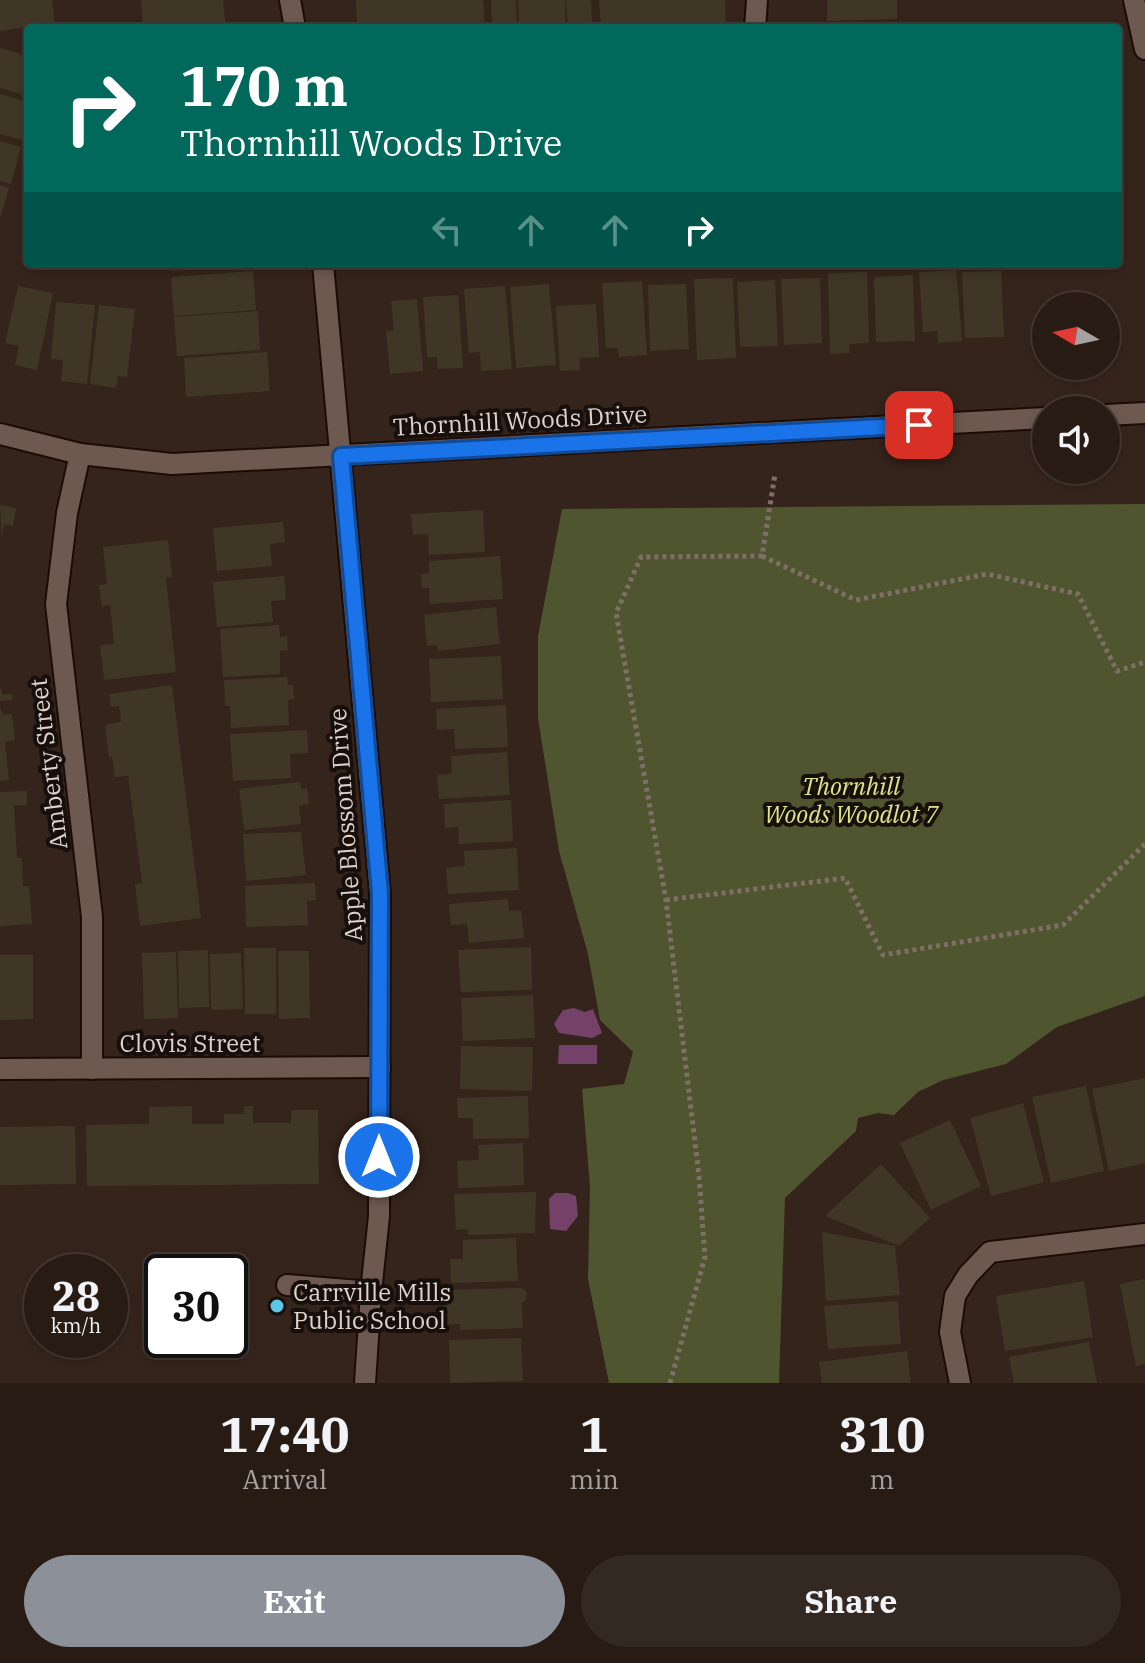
<!DOCTYPE html>
<style>
body{margin:0;font-family:"IBM Plex Serif",serif;background:#342822;color:#f1f3f6;height:100vh;display:flex;flex-direction:column;font-size:30px;white-space:nowrap}
*{box-sizing:border-box;margin:0}
p{font-size:26px;color:#a5a1a0}
.icon{flex:none;width:44px;height:44px;fill:none;stroke:currentColor;stroke-width:2;stroke-linecap:round;stroke-linejoin:round}
.map{position:relative;height:1383px;overflow:hidden}
.side{display:flex;flex-direction:column;background:#281b14;flex:1}
.side>*{flex:none}
.guide{position:absolute;left:24px;top:24px;width:1098px;height:244px;border-radius:8px;box-shadow:0 4px 12px #0003,0 0 0 2px #443934;background:#00695c;color:#fff;overflow:hidden}
.needle{width:52px;rotate:279deg}
.tools{position:absolute;left:1032px;top:292px;display:grid;gap:16px}
.tools a{display:grid;place-items:center;width:88px;height:88px;border-radius:50%;background:#281b14;box-shadow:0 4px 12px #0003,0 0 0 2px #443934;font-size:40px}
.speed{position:absolute;left:24px;top:1254px;display:flex;gap:16px;font-size:40px;font-weight:700;text-align:center}
.speed>*{display:grid;place-content:center;width:104px;height:104px;border-radius:50%;background:#281b14;box-shadow:0 4px 12px #0003,0 0 0 2px #443934;line-height:1}
.speed small{font-size:20px;font-weight:400}
.speed .limit{border:4px solid #111;border-radius:12px;background:#fff;color:#111}
.pin{position:absolute;display:grid;place-items:center;width:68px;height:68px;color:#fff;margin:-34px;border-radius:16px;box-shadow:0 4px 12px #0006}
.me{position:absolute;width:88px;margin:-44px;rotate:0deg;stroke-linejoin:round;filter:drop-shadow(0 0 6px #0008)}
.turn{display:flex;align-items:center;gap:28px;height:168px;padding:0 24px;font-size:36px}
.turn .icon{width:104px;height:104px;stroke-width:2.5}
.turn b{display:block;font-size:56px;line-height:68px}
.lanes{display:flex;align-items:center;height:76px;padding:0 24px;background:#0003;justify-content:center;gap:40px;direction:ltr}
.lanes .off{opacity:.35}
.eta{display:flex;justify-content:space-evenly;align-items:center;height:136px;text-align:center}
.eta b{font-size:48px;font-weight:800;line-height:56px}
.button{display:flex;gap:16px;margin-top:auto;padding:16px 24px}
.button a{flex:1;height:92px;border-radius:48px;background:#8c9099;color:#fff;font-size:32px;font-weight:800;line-height:92px;text-align:center}
.button a+a{background:#342822;color:#f1f3f6}
.map>svg:first-child{display:block}
</style>
<div class="map">
<svg width="1145" height="1383" viewBox="0 0 1145 1383">
<rect width="100%" height="100%" fill="#35241b"/>
<polygon fill="#4f552e" points="1145,504 1145,996 1057,1027 1006,1064 943,1080 918,1092 894,1115 878,1113 858,1118 856,1131 785,1198 779,1383 609,1383 588,1279 590,1187 582,1089 624,1084 633,1052 600,1020 588,954 559,851 538,718 538,636 562,509"/>
<g fill="#744168">
<polygon points="574,1008 585,1012 593,1009 602,1033 592,1038 559,1033 554,1024 563,1010"/>
<polygon points="559,1045 597,1045 597,1064 558,1064"/>
<polygon points="555,1193 568,1193 576,1196 578,1216 566,1231 550,1229 549,1199"/>
</g>
<g fill="#403626">
<polygon points="0,0 52,0 55,23 0,31"/>
<polygon points="141,0 223,0 226,28 143,28"/>
<polygon points="356,0 483,0 485,28 357,28"/>
<polygon points="491,0 516,0 517,28 492,28"/>
<polygon points="518,0 565,0 566,28 519,28"/>
<polygon points="566,0 591,0 592,28 568,28"/>
<polygon points="599,0 725,0 726,28 601,28"/>
<polygon points="827,0 897,0 897,19 827,21"/>
<polygon points="0,48 28,56 28,96 0,88"/>
<polygon points="0,94 28,102 28,116 21,140 0,134"/>
<polygon points="0,141 21,147 11,184 0,181"/>
<polygon points="0,185 9,188 1,216 0,216"/>
<polygon points="171,264 249,264 249,266 171,271"/>
<polygon points="956,270 962,341 938,343 937,331 923,332 919,272"/>
<polygon points="253,271 256,310 174,316 171,277"/>
<polygon points="1001,271 1004,337 965,338 962,272"/>
<polygon points="867,272 869,343 849,344 850,353 830,354 828,273"/>
<polygon points="913,275 915,341 876,342 874,277"/>
<polygon points="733,278 736,358 697,360 694,279"/>
<polygon points="820,278 822,343 784,345 781,279"/>
<polygon points="775,280 778,346 740,347 737,282"/>
<polygon points="642,281 647,355 619,357 618,348 606,348 602,283"/>
<polygon points="549,284 556,365 516,368 510,287"/>
<polygon points="686,284 689,349 650,351 648,285"/>
<polygon points="18,286 53,293 37,370 15,365 19,346 5,343"/>
<polygon points="505,286 512,369 481,371 480,352 469,353 464,289"/>
<polygon points="458,295 463,368 438,369 437,357 427,357 423,297"/>
<polygon points="417,299 423,371 390,374 386,331 394,330 391,301"/>
<polygon points="56,302 95,305 87,384 61,381 63,360 51,359"/>
<polygon points="596,304 599,357 579,358 580,370 560,371 556,306"/>
<polygon points="99,305 135,309 127,377 118,376 116,388 90,384"/>
<polygon points="258,311 260,350 177,356 174,317"/>
<polygon points="267,352 270,391 186,397 184,358"/>
<polygon points="0,505 16,508 13,526 4,524 2,538"/>
<polygon points="483,510 485,552 429,555 428,534 413,535 411,514"/>
<polygon points="283,522 285,542 270,544 272,566 217,571 213,528"/>
<polygon points="168,540 172,577 166,578 176,672 104,680 100,645 114,644 110,605 102,606 99,585 107,584 103,547"/>
<polygon points="500,556 503,599 430,604 429,588 422,588 421,574 429,573 429,561"/>
<polygon points="284,576 286,600 271,601 273,622 217,627 213,582"/>
<polygon points="496,607 500,644 438,651 437,645 427,646 424,615"/>
<polygon points="279,625 280,637 287,636 288,650 280,651 280,674 223,677 220,629"/>
<polygon points="501,656 503,699 431,702 429,659"/>
<polygon points="287,677 288,685 293,685 294,699 288,700 289,725 231,728 230,706 225,706 224,680"/>
<polygon points="172,685 201,918 140,926 135,884 142,883 128,776 115,777 112,757 109,757 105,725 121,722 119,706 111,707 109,694"/>
<polygon points="0,686 3,695 12,694 13,700 0,701"/>
<polygon points="506,705 508,747 455,749 454,729 437,730 436,709"/>
<polygon points="0,707 3,715 12,714 15,740 5,742 9,780 0,781"/>
<polygon points="307,730 308,753 290,754 291,778 233,781 230,734"/>
<polygon points="507,752 510,795 439,799 437,775 452,774 451,756"/>
<polygon points="300,782 301,789 307,788 309,804 299,805 301,824 244,830 239,789"/>
<polygon points="27,791 27,805 14,805 17,858 22,858 23,886 29,886 32,924 0,926 0,792"/>
<polygon points="511,800 513,841 459,844 458,827 445,828 444,804"/>
<polygon points="301,832 306,875 246,881 243,834"/>
<polygon points="517,848 519,890 448,894 446,868 465,866 464,851"/>
<polygon points="315,883 316,900 307,901 308,925 246,927 245,886"/>
<polygon points="508,899 509,911 521,910 524,938 469,943 467,924 451,925 449,904"/>
<polygon points="531,947 532,990 461,992 458,950"/>
<polygon points="244,948 276,948 276,1014 245,1014"/>
<polygon points="208,950 209,1007 179,1008 178,951"/>
<polygon points="278,951 309,951 310,1018 279,1019"/>
<polygon points="176,952 178,1018 144,1019 142,953"/>
<polygon points="241,953 243,1009 211,1010 210,954"/>
<polygon points="0,955 33,955 33,1019 0,1020"/>
<polygon points="533,995 535,1038 463,1041 461,998"/>
<polygon points="461,1046 533,1047 532,1091 460,1089"/>
<polygon points="1145,1078 1145,1163 1109,1171 1092,1089"/>
<polygon points="1086,1086 1104,1171 1051,1183 1032,1097"/>
<polygon points="528,1096 529,1138 473,1139 473,1118 458,1118 457,1098"/>
<polygon points="1023,1103 1044,1182 991,1196 970,1118"/>
<polygon points="192,1106 192,1124 224,1124 224,1114 244,1114 244,1106 253,1106 253,1123 291,1123 291,1110 318,1110 319,1184 87,1186 86,1125 149,1124 149,1107"/>
<polygon points="950,1120 981,1186 931,1210 900,1143"/>
<polygon points="75,1126 76,1184 0,1185 0,1127"/>
<polygon points="523,1143 524,1185 458,1188 457,1161 479,1160 478,1145"/>
<polygon points="881,1164 930,1218 899,1246 825,1216"/>
<polygon points="536,1192 535,1233 468,1235 468,1229 456,1230 454,1194"/>
<polygon points="822,1232 895,1246 900,1295 826,1301"/>
<polygon points="516,1238 518,1281 451,1283 450,1259 463,1259 463,1240"/>
<polygon points="1145,1279 1145,1364 1136,1366 1120,1284"/>
<polygon points="1084,1281 1093,1337 1005,1351 996,1296"/>
<polygon points="521,1288 527,1292 526,1300 522,1303 523,1328 460,1330 460,1324 444,1325 443,1290"/>
<polygon points="898,1301 901,1344 828,1349 824,1306"/>
<polygon points="521,1338 523,1381 450,1383 449,1340"/>
<polygon points="1089,1342 1097,1383 1014,1383 1009,1357"/>
<polygon points="907,1351 911,1383 822,1383 819,1362"/>
</g>
<g fill="none" stroke-linecap="round" stroke-linejoin="round">
<defs>
<g id="minor">
<polyline points="290,0 295,28"/>
<polyline points="1134,0 1145,49"/>
<polyline points="755,28 757,0"/>
<polyline points="323,264 380,893 379,1216 371,1292 365,1383"/>
<polyline points="1106,415 1145,413"/>
<polyline points="0,434 80,454 172,464 1046,418"/>
<polyline points="80,454 67,513 56,604 92,917 92,1069"/>
<polyline points="0,1069 380,1067"/>
<polyline points="287,1285 371,1292"/>
<polyline points="960,1383 950,1332 955,1296 968,1275 990,1252 1145,1234"/>
</g>
</defs>
<use href="#minor" stroke="#1c0c06" stroke-width="24"/>
<g stroke="#7e6f67" stroke-width="5" stroke-dasharray="4 4" stroke-linecap="butt">
<polyline points="762,556 856,600 987,574 1078,594 1117,671 1145,662"/>
<polyline points="666,900 845,878 883,955 1063,925 1145,844"/>
<polyline points="670,1383 705,1257 699,1176 666,900 616,613 641,557 762,556 775,474"/>
</g>
<use href="#minor" stroke="#6e5950" stroke-width="20"/>
</g>
<g fill="none" stroke-linecap="round" stroke-linejoin="round">
<defs>
<polyline id="route" points="379,1157 380,893 341,456 919,425"/>
</defs>
<use href="#route" stroke="#114b97" stroke-width="20"/>
<use href="#route" stroke="#1a73e8" stroke-width="14"/>
</g>
<circle fill="#5bc8e7" stroke="#170f0b" stroke-width="3" cx="277" cy="1306" r="8"/>
<g text-anchor="middle" dominant-baseline="central" stroke-width="8" stroke-linejoin="round" paint-order="stroke">
<g font-size="24" fill="#dfd2cd" stroke="#170f0b">
<text transform="translate(520 420) rotate(-3)">Thornhill Woods Drive</text>
<text transform="translate(48 764) rotate(-97)">Amberty Street</text>
<text transform="translate(345 825) rotate(-94)">Apple Blossom Drive</text>
<text x="190" y="1043">Clovis Street</text>
</g>
<g font-size="24" font-style="italic" fill="#dae789" stroke="#170f0b">
<text x="851" y="786">Thornhill<tspan x="851" dy="28">Woods Woodlot 7</tspan></text>
</g>
<g font-size="24" fill="#dfd2cd" stroke="#170f0b" text-anchor="start">
<text x="293" y="1292">Carrville Mills<tspan x="293" dy="28">Public School</tspan></text>
</g>
</g>
</svg>
<div class="tools">
<a><svg class="needle" viewBox="-14 -14 28 28"><path d="M0-13l5 13h-10z" fill="#e53935"/><path d="M0 13l5-13h-10z" fill="#a5a1a0"/></svg></a>
<a><svg class="icon" aria-label="sound" viewBox="0 0 24 24"><path d="M4 9h4l5-4v14l-5-4H4zM17 9q2 3 0 6"/></svg></a>
</div>
<div class="speed"><div>28<small>km/h</small></div><div class="limit">30</div></div>
<div class="pin" style="left:919px;top:425px;background:#d93025"><svg class="icon" aria-label="arrive" viewBox="0 0 24 24"><path d="M6 21V4h12l-3 4 3 4H6"/></svg></div>
<svg class="me" style="left:379px;top:1157px" viewBox="-20 -20 40 40"><circle r="17" fill="#1a73e8" stroke="#fff" stroke-width="3"/><path d="M0-11L8 9 0 5-8 9z" fill="#fff"/></svg>
<div class="guide">
<div class="turn"><svg class="icon" aria-label="right" viewBox="0 0 24 24"><path d="M7 20v-9h11M14 6l5 5-5 5"/></svg><div><b>170 m</b>Thornhill Woods Drive</div></div>
<div class="lanes"><svg class="icon off" aria-label="left" viewBox="0 0 24 24"><path d="M17 20v-9H6M10 6l-5 5 5 5"/></svg><svg class="icon off" aria-label="ahead" viewBox="0 0 24 24"><path d="M12 20V5M6 11l6-6 6 6"/></svg><svg class="icon off" aria-label="ahead" viewBox="0 0 24 24"><path d="M12 20V5M6 11l6-6 6 6"/></svg><svg class="icon" aria-label="right" viewBox="0 0 24 24"><path d="M7 20v-9h11M14 6l5 5-5 5"/></svg></div>
</div>
</div>
<section class="side">
<div class="eta">
<div><b>17:40</b><p>Arrival</p></div>
<div><b>1</b><p>min</p></div>
<div><b>310</b><p>m</p></div>
</div>
<div class="button"><a>Exit</a><a>Share</a></div>
</section>
